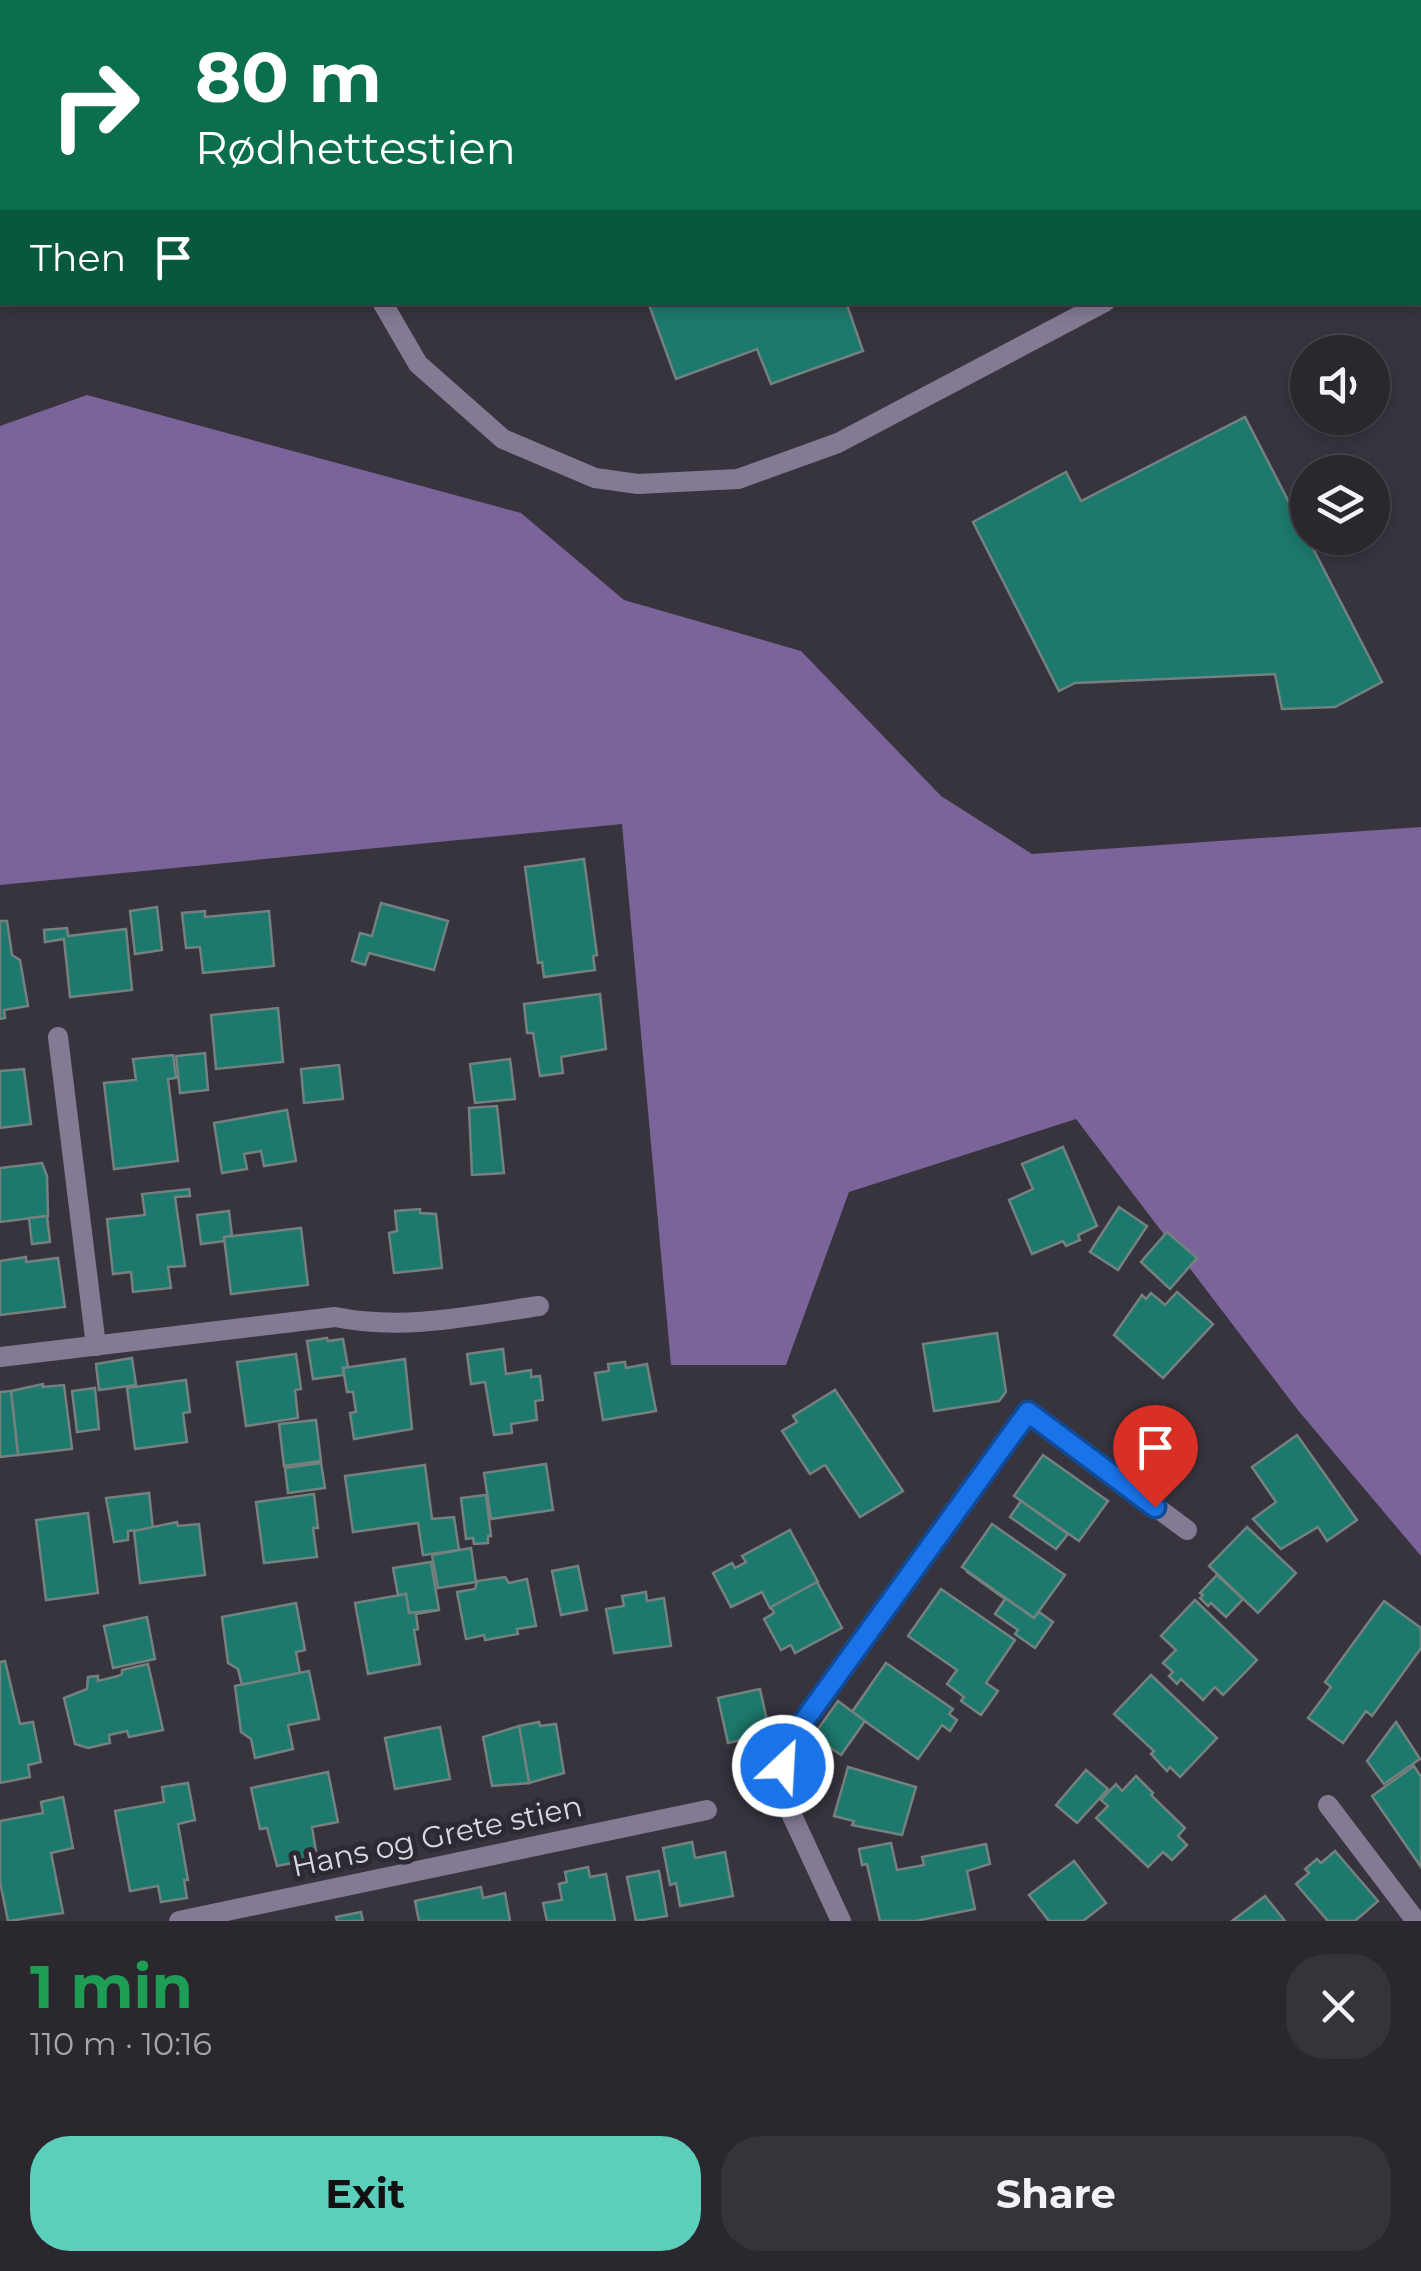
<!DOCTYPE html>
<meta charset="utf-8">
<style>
body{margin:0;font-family:Montserrat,sans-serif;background:#36333a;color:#f1f3f6;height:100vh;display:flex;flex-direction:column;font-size:38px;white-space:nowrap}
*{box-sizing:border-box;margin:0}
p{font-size:32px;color:#a5a5aa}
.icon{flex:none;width:55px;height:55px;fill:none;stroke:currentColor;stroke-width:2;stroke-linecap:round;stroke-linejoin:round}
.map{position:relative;height:1921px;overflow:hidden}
.side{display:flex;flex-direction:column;background:#2a272e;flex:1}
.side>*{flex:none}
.top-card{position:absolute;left:0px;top:0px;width:1422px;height:305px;box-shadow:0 5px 15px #0003,0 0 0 2px #46444a;background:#0b6e4f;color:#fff;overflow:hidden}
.fabs{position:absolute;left:1290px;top:335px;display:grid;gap:20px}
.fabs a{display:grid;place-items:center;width:100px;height:100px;border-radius:50%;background:#2a272e;box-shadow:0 5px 15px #0003,0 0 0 2px #46444a;font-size:50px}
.pin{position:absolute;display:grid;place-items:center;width:85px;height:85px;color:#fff;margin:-102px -42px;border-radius:50% 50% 50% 0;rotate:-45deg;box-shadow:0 0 10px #0007}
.pin .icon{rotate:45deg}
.me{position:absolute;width:110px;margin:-55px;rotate:25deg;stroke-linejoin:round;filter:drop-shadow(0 0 8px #0008)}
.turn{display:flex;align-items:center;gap:35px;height:210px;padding:0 30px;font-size:45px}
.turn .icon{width:130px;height:130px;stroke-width:2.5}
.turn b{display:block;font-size:70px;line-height:85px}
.then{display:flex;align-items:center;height:95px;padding:0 30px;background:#0003;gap:20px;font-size:38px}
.round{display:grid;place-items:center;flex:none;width:105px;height:105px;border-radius:40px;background:#36333a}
.head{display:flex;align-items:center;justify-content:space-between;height:170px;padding:0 30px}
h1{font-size:60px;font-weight:700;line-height:75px;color:#1e9e55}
.primary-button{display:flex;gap:20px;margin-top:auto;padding:20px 30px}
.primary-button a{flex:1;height:115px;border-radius:40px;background:#5bcebc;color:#111;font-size:40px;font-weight:700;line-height:115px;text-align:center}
.primary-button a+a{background:#36333a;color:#f1f3f6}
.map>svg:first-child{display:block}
</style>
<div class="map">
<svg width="1421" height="1921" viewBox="0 0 1421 1921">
<rect width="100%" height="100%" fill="#38343e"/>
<polygon fill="#7a649a" points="87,395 521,513 624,600 801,651 941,796 1032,854 1421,827 1421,1556 1297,1409 1076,1119 849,1192 786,1365 671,1365 622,824 0,885 0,426"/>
<g fill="#1d796d" stroke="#74827f" stroke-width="2.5">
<polygon points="356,0 897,0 898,2 357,2"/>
<polygon points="648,302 846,302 863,351 771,384 757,349 676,379"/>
<polygon points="1245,417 1382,682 1335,707 1282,709 1275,674 1075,683 1059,691 973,522 1066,472 1081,501"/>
<polygon points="584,859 597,955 593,956 595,970 544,977 542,962 538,963 525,867"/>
<polygon points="381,903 448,921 434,970 369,953 365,965 352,961 360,933 372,936"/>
<polygon points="157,907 162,950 135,954 130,911"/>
<polygon points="205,911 205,917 269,911 274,966 203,973 200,947 186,948 182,913"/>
<polygon points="0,921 7,921 12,955 20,960 28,1006 4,1010 5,1018 0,1019"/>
<polygon points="67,928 68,936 126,929 132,990 70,997 64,939 45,942 44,930"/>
<polygon points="600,994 606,1049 561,1057 563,1073 540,1076 533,1033 527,1033 524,1004"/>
<polygon points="278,1008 283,1062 216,1069 211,1015"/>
<polygon points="205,1053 208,1090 180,1093 176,1056"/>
<polygon points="173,1055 176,1078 168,1079 178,1161 114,1169 104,1083 136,1080 133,1059"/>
<polygon points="510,1059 515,1099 475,1103 470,1064"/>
<polygon points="339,1065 343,1099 304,1103 301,1069"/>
<polygon points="24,1069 31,1124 0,1128 0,1071"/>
<polygon points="497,1106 504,1173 472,1175 469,1108"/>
<polygon points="287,1110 296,1161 264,1166 261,1151 244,1154 247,1169 222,1173 214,1123"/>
<polygon points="1063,1147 1097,1226 1078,1235 1080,1240 1066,1246 1063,1241 1032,1254 1009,1200 1033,1189 1022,1164"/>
<polygon points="42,1163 47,1176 48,1216 0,1222 0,1168"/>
<polygon points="189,1189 190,1196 175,1197 185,1266 168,1267 171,1288 133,1292 131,1272 113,1274 107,1219 145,1215 142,1194"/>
<polygon points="1119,1207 1147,1226 1118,1270 1090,1252"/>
<polygon points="420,1209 420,1213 436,1214 442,1268 394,1273 389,1233 397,1231 395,1211"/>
<polygon points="229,1211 232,1236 224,1237 225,1241 201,1244 197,1215"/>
<polygon points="47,1216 50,1242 32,1244 29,1218"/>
<polygon points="301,1228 308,1285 231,1294 224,1237"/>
<polygon points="1167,1232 1197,1258 1170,1289 1141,1262"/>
<polygon points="26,1257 26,1262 58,1258 65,1307 0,1315 0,1261"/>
<polygon points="1177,1292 1213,1324 1163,1378 1114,1335 1142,1295 1146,1299 1151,1293 1165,1305"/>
<polygon points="997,1333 1006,1392 999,1401 934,1411 923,1344"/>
<polygon points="327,1338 328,1341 343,1339 348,1367 343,1368 344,1375 313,1379 307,1341"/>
<polygon points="503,1349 506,1374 531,1370 531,1377 540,1376 543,1400 535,1401 537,1420 511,1424 512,1433 494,1435 485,1382 471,1384 467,1354"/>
<polygon points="296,1354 301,1389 295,1390 298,1418 246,1426 237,1362"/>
<polygon points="132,1358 136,1385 99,1390 96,1364"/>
<polygon points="405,1359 412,1429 354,1439 350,1413 356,1412 353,1392 347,1392 343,1368"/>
<polygon points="625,1362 626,1368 647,1364 656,1411 603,1420 595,1373 609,1371 608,1364"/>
<polygon points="186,1380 190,1412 183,1413 187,1442 135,1449 127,1388"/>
<polygon points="43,1384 43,1387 64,1385 72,1449 18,1455 11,1391"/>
<polygon points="95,1388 99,1429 77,1432 72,1391"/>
<polygon points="835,1390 903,1491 860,1517 825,1465 810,1474 782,1431 797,1422 793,1416"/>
<polygon points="11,1391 18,1455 0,1457 0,1392"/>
<polygon points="316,1420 321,1461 284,1466 279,1424"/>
<polygon points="1297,1435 1357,1520 1327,1541 1318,1527 1281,1549 1253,1519 1276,1502 1252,1467"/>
<polygon points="1043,1455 1108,1501 1079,1541 1014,1496"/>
<polygon points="321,1463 325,1488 288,1493 285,1468"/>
<polygon points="546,1464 553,1510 491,1519 484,1473"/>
<polygon points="425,1465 432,1519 454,1517 459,1550 423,1555 418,1523 353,1532 345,1476"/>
<polygon points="149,1493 153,1529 128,1531 128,1540 114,1542 106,1498"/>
<polygon points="314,1494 318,1528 313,1528 317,1557 264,1563 256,1502"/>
<polygon points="486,1495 491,1536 488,1536 488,1543 474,1544 473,1538 466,1539 461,1498"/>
<polygon points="1021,1501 1068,1534 1056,1549 1010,1517"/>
<polygon points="88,1513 98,1593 46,1600 36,1520"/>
<polygon points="177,1522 178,1526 199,1524 205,1575 140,1583 134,1531"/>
<polygon points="992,1524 1065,1575 1034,1618 962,1567"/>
<polygon points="1247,1527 1296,1573 1258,1613 1209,1566"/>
<polygon points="790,1530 818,1582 770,1608 762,1592 731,1607 713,1573 732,1563 735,1568 746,1562 742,1556"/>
<polygon points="471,1548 476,1582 438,1588 432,1555"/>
<polygon points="431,1562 439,1610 409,1613 406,1594 398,1595 393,1568"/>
<polygon points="578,1566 587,1610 561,1615 552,1571"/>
<polygon points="966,1571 1034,1618 1039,1612 1053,1622 1035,1648 1015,1634 1018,1630 995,1614 1005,1599"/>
<polygon points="1217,1575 1243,1599 1226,1617 1211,1603 1208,1606 1200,1598 1203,1595 1200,1593"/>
<polygon points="505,1577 509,1583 527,1579 536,1626 517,1629 518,1634 485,1640 484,1635 466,1639 457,1592 475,1589 477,1581"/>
<polygon points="817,1582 842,1628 795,1653 791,1645 781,1650 764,1619 774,1613 771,1607"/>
<polygon points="941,1589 1015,1640 986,1683 998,1691 981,1715 961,1701 964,1697 947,1684 957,1670 908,1636"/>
<polygon points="646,1592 647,1601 664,1598 671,1646 614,1653 606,1609 624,1606 622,1596"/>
<polygon points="406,1594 409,1613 439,1610 416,1614 418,1629 414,1630 420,1664 368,1674 355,1603"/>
<polygon points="1195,1600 1257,1660 1223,1695 1215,1687 1203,1700 1181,1679 1177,1684 1169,1676 1173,1672 1163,1663 1176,1650 1161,1636"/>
<polygon points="1384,1601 1421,1628 1421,1648 1372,1716 1366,1711 1343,1743 1308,1718 1331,1687 1325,1682"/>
<polygon points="296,1603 305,1650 296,1652 300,1673 242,1685 238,1669 228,1663 222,1617"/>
<polygon points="147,1617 155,1659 113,1668 104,1626"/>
<polygon points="5,1661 20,1724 33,1722 41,1762 28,1765 30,1777 0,1783 0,1662"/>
<polygon points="886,1663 953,1709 949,1714 957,1720 950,1731 942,1725 918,1759 852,1712"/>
<polygon points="148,1664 163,1730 129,1737 127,1731 109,1735 110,1743 88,1748 75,1744 64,1698 87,1689 88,1677 98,1676 98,1681 118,1676 122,1674 122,1670"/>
<polygon points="309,1671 319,1719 288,1725 293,1749 255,1758 251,1739 241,1732 235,1686"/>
<polygon points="1151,1675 1217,1738 1180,1777 1170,1767 1167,1771 1151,1754 1154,1751 1114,1714"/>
<polygon points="760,1689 770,1734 728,1743 718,1698"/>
<polygon points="838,1701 865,1721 841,1755 813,1736"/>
<polygon points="539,1722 540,1726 556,1724 564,1773 529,1783 519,1726"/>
<polygon points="1396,1722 1420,1759 1384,1784 1367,1761"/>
<polygon points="519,1726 529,1783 492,1786 483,1737"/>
<polygon points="440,1727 450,1779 395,1789 385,1738"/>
<polygon points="1414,1766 1421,1777 1421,1867 1372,1796"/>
<polygon points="848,1767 916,1787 902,1835 852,1825 854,1821 834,1816"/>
<polygon points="1086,1770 1108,1789 1077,1823 1056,1805"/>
<polygon points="328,1772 338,1822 312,1827 317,1858 277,1866 267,1828 260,1829 251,1788"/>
<polygon points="1136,1776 1153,1793 1151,1795 1185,1828 1178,1836 1187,1845 1172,1860 1163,1852 1148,1867 1096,1818 1108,1806 1101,1800 1116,1784 1122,1791"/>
<polygon points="188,1783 195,1820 178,1824 188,1880 184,1880 187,1898 161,1902 158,1886 130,1891 115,1811 164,1802 162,1787"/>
<polygon points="63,1797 73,1848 51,1853 63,1913 8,1921 0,1882 0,1821 43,1813 41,1802"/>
<polygon points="692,1842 695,1858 725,1852 733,1896 680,1906 676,1883 670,1885 663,1848"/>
<polygon points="891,1843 897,1870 924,1865 922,1857 986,1844 990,1864 967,1871 975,1909 916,1921 880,1921 867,1864 862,1865 859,1849"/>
<polygon points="1335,1851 1378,1901 1355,1921 1328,1921 1296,1884 1309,1873 1305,1869 1317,1859 1321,1863"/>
<polygon points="1074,1861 1106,1903 1083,1921 1049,1921 1029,1895"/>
<polygon points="588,1867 590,1877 606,1874 615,1921 547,1921 543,1903 562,1900 559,1884 567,1882 565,1872"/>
<polygon points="659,1871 667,1916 636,1921 627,1877"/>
<polygon points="481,1887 483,1898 505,1893 510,1921 419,1921 415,1901"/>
<polygon points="1265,1896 1285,1921 1232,1921"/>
<polygon points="361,1912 363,1921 337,1921 336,1917"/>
</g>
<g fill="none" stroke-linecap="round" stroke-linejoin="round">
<g stroke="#847a93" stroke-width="20">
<polyline points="275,0 275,2"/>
<polyline points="1420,140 1421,140"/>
<polyline points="382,302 418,364 503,439 595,478 638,484 738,479 838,443 1105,302"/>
<polyline points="58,1037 96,1346"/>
<path d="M0,1357L335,1317C404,1331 471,1316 539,1306"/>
<polyline points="1328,1805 1416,1921"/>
<polyline points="179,1921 707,1810"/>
<polyline points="841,1921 782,1794 788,1743 1028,1412 1187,1530"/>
</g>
</g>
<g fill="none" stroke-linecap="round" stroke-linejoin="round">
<defs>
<polyline id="route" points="783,1766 788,1743 1028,1412 1155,1507"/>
</defs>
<use href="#route" stroke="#114b97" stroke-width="25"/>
<use href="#route" stroke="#1a73e8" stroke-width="18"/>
</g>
<g text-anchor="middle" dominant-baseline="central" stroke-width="10" stroke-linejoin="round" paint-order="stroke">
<g font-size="30" fill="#dbd9df" stroke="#2e2a33">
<text transform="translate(437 1836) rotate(-12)">Hans og Grete stien</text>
</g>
</g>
</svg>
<div class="fabs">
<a><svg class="icon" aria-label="sound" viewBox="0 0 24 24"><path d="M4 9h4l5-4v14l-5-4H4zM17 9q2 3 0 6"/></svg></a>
<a><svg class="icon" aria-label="layers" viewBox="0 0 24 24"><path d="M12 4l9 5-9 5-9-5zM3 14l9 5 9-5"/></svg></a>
</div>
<div class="pin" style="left:1155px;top:1507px;background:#d93025"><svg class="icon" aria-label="arrive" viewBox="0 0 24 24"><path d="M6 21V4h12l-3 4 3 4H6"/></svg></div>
<svg class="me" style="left:783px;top:1766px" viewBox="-20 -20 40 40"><circle r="17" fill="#1a73e8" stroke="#fff" stroke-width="3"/><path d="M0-11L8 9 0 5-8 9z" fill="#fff"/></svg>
<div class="top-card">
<div class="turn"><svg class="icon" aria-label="right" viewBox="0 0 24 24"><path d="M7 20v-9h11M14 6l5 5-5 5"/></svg><div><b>80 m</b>Rødhettestien</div></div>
<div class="then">Then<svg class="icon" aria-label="arrive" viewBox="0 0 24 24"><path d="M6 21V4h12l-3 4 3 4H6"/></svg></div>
</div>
</div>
<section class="side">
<div class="head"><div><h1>1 min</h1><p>110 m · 10:16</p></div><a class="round"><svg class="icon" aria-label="close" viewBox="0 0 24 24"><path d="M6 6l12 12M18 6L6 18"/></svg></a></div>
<div class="primary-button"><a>Exit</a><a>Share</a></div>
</section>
